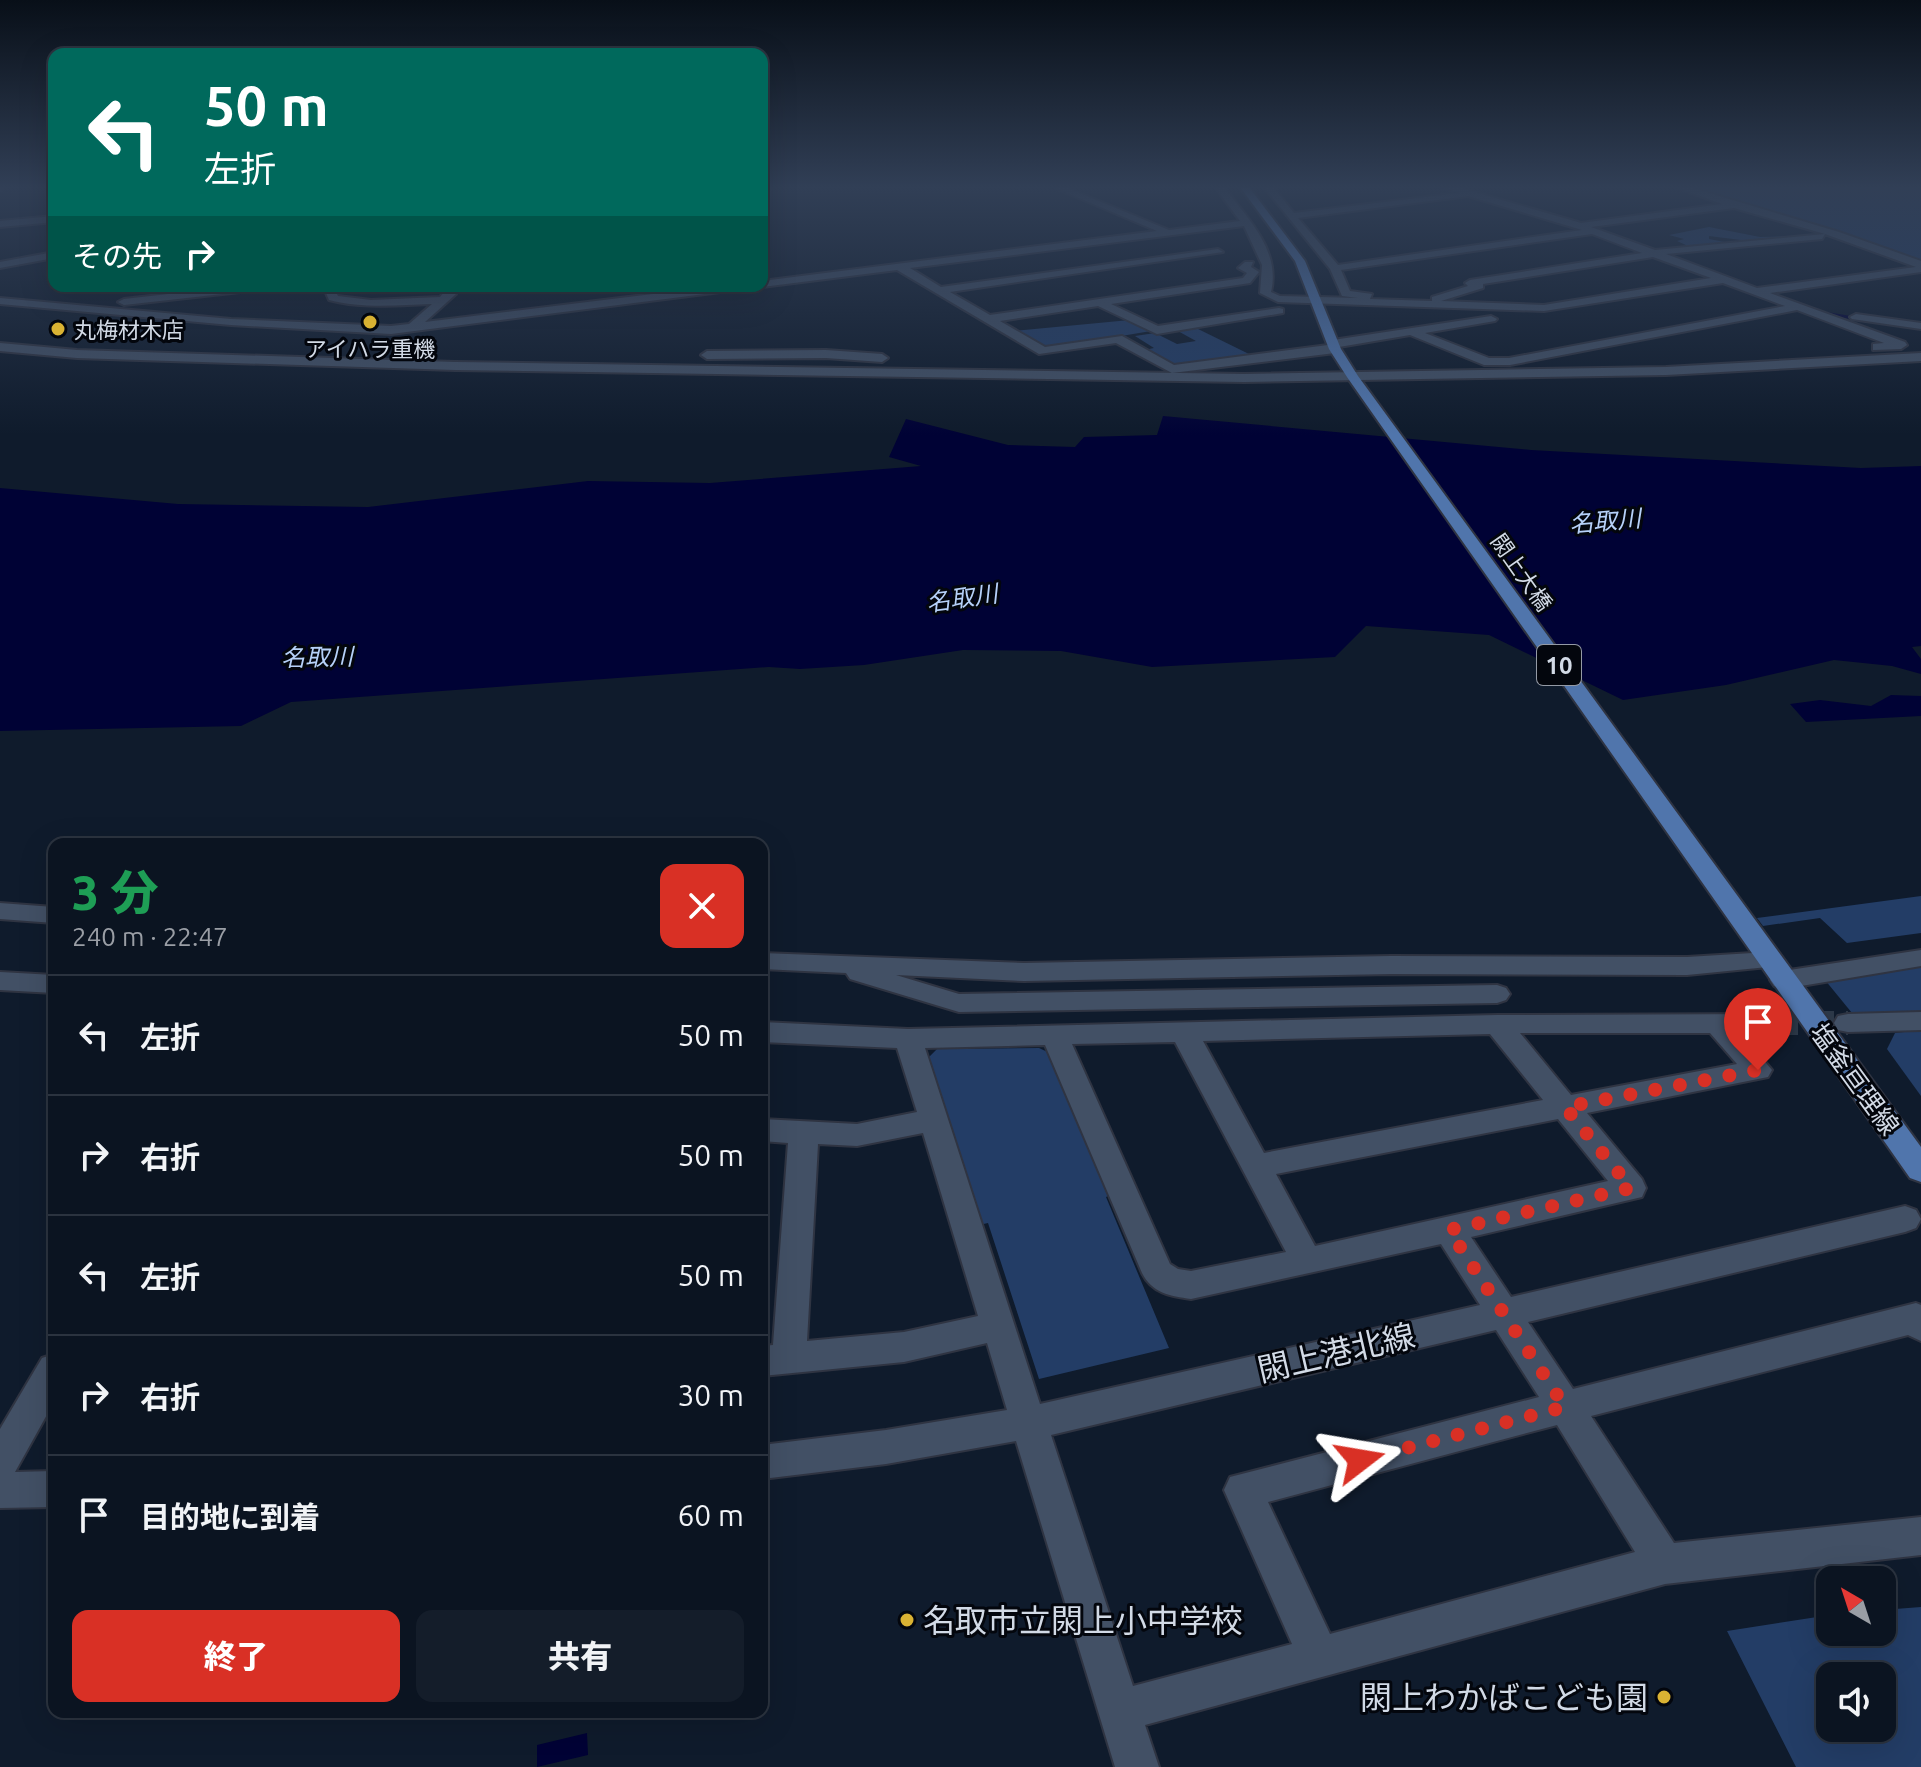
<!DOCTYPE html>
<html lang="ja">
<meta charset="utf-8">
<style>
body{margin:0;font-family:Ubuntu,"Noto Sans JP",sans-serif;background:#141d2a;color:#f1f3f6;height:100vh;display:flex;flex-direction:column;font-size:30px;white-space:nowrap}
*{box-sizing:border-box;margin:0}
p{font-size:26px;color:#9a9ea5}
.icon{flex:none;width:44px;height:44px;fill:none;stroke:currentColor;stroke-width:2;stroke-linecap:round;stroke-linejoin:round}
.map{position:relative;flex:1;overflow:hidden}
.details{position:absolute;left:48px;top:838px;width:720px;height:880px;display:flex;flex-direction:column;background:#0b1421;border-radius:16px;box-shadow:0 8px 32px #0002,0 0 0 2px #2b333f}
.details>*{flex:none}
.hud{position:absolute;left:48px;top:48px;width:720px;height:244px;border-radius:16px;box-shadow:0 8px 32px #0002,0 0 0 2px #2b333f;background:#00695c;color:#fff;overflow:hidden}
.needle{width:52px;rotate:321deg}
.tools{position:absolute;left:1816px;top:1566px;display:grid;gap:16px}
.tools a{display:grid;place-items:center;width:80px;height:80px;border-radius:16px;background:#0b1421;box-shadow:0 8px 32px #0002,0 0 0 2px #2b333f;font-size:40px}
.pin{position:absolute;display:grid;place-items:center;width:68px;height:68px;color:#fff;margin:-82px -34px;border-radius:50% 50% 50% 0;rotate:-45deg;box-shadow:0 0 8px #0007}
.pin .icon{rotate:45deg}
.me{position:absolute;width:88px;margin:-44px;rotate:76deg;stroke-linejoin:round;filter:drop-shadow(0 0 6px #0008)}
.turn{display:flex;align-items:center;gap:28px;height:168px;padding:0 24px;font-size:36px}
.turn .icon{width:104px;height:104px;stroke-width:2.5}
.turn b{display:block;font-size:56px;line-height:68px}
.then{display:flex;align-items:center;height:76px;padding:0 24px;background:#0003;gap:16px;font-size:30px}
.round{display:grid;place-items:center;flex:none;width:84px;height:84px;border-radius:16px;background:#141d2a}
.head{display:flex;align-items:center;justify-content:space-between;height:136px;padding:0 24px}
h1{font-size:48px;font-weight:800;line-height:60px;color:#1e9e55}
.primary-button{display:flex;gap:16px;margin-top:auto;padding:16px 24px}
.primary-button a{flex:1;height:92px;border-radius:16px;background:#d93025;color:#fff;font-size:32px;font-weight:800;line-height:92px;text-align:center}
.primary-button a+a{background:#141d2a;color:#f1f3f6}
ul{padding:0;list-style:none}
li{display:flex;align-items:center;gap:24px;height:120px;padding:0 24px;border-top:2px solid #2b333f}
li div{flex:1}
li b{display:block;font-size:30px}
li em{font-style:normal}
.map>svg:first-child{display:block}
</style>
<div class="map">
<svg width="1921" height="1767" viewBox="0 0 1921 1767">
<rect width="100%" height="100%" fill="#0f1b2c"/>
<g fill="#233d66" fill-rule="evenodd">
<polygon points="1685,187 1921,187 1921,262"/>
<polygon points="1709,227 1760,237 1801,236 1749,241 1709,236 1709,239 1730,243 1667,248 1688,246 1677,241 1684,239 1669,235"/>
<polygon points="1130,320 1151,331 1044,349 1013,331"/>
<polygon points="1194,327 1249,354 1175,366 1144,350 1154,348 1135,336 1155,333 1177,344 1196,341 1176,330"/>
<polygon points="1921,896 1921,933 1847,943 1820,918 1763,926 1757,918"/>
<polygon points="1921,964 1921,1011 1852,1013 1825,980"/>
<polygon points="1921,1030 1921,1096 1887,1049 1895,1033"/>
<polygon points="1039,1048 1054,1055 1113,1194 1106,1197 1169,1348 1039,1379 988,1223 979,1225 927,1059 937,1049"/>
<path d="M1921,1607V1767H1796L1727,1631L1830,1615V1632H1882V1610ZM1830,1676H1882V1728H1830Z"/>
</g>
<g fill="#000235">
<polygon points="1163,416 1531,450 1861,468 1921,466 1921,646 1912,647 1921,659 1921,674 1892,666 1834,660 1726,685 1623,700 1489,635 1366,626 1335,657 1152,667 1061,651 963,650 864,665 800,669 769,667 291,702 241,726 0,731 0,488 178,504 368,507 588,481 710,483 921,466 889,457 906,419 1008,445 1075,447 1084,437 1157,435"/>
<polygon points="1891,695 1921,696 1921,716 1806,722 1790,704 1820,700 1871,706"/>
<polygon points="587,1733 588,1755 537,1767 537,1745"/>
</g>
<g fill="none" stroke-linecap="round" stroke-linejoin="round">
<g stroke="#000235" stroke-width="2">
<polyline points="1436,187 1460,193"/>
<polyline points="1598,236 1640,252"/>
<polyline points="1672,264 1706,276"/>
</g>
<polyline stroke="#000235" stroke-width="3" points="1824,313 1883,323"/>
<polyline stroke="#2c3848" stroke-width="24" stroke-dasharray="24 12" stroke-linecap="butt" points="1774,1023 1848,1023"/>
<defs>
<g id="minor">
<polygon points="0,187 4,187 4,188 0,191"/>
<polygon points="762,187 775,187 762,191"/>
<path d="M1053,187H1065L1169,230L1240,221L1215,187H1224C1247,218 1281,250 1271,292L1280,296L1358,298L1342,296L1330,269L1264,187H1273L1294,213L1459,193L1442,187H1457L1581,223L1722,204L1676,187H1689L1839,232L1921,261V272L1770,293L1905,342L1907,345L1901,349L1873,350V344L1884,343L1797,310L1510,365H1484L1410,335L1339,347V352L1335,353L1172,373L1116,343L1039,354L897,270L762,287L758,286H762V281L1157,231ZM1468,196L1582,230L1338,265L1298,218ZM1734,208L1825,234L1655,250L1591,227ZM1244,226L1262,265L1260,293L1278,302L1544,311L1723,283L1785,306L1509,358H1489L1425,333L1495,321L1497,319L1491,316L1333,340L1328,345L1174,365L1122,336L1045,347L1000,321L1098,306L1157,334L1283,313V309L1279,308L1158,326L1111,304L1250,283L1259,272L1251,267L1253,262H1245L1238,268L1247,273L1243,278L990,315L950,292L1223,252L1218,249L941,287L910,268ZM1592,234L1642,253L1470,280L1465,283L1468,286L1432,297V301L1370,299L1372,294L1350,291L1341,270ZM1825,234L1916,267L1757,288L1666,254L1822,239ZM1653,257L1711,278L1544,305L1441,301L1483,288V284Z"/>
<polygon points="54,216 54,222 0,227 0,221"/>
<polygon points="54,252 54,258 0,268 0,262"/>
<polygon points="239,286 273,286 268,289 124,305 118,302 124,299"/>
<path d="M323,286H333L338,296L371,300L440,297L449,286H459L456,294L425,322L718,286H749L744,289L391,334L231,325L0,304V298L231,319L391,326L409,324L432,304C398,305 363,309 329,300Z"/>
<polygon points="1856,314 1921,323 1921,329 1852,319 1850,317"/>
<polygon points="0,343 77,350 455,362 1244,374 1666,367 1921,353 1921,361 1666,375 1244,382 455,370 77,358 0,351"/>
<polygon points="826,350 882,354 888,358 882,362 826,358 707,359 701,355 707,351"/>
<polygon points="0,903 54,907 54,923 0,919"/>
<polygon points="1921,950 1921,966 1783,989 1774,986 1770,980 1774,974 1783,971"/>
<polygon points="1769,952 1778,954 1782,960 1778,966 1687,975 1391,974 1024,981 896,975 959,994 1497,985 1506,988 1510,994 1506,1000 1497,1003 959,1012 850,979 846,973 762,969 762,953 1024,963 1391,956 1687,957"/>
<polygon points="0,972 54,975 54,993 0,990"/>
<polygon points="1921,1012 1921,1030 1848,1032 1838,1030 1834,1023 1838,1016 1848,1014"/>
<path d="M1774,1014L1784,1016L1788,1023L1784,1030L1741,1033L1772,1070L1768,1077L1587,1113L1642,1179L1646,1188L1642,1197L1471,1237L1511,1297L1905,1206L1916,1210L1921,1219L1916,1228L1905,1232L1528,1322L1573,1389L1916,1303L1921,1305V1341L1908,1335L1591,1416L1674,1543L1921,1517V1555L1665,1584L1145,1725L1159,1767H1115L1016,1441L886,1464L762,1479V1445L886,1430L1007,1410L987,1343L904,1362L762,1376V1346L773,1345L788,1143L762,1141V1119L857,1124L917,1112L897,1048L762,1042V1022L908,1029L1497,1015ZM1520,1033H1710L1737,1064L1571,1095ZM1490,1034L1543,1100L1264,1153L1203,1041ZM1175,1042L1286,1252L1191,1271L1178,1269L1170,1264L1072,1044ZM1045,1045L1142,1273C1152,1293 1170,1296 1191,1299L1441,1244L1480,1305L1040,1404L925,1048ZM1558,1119L1608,1181L1315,1246L1276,1174ZM923,1133L978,1316L904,1332L807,1341L818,1144L857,1146ZM1496,1330L1539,1397L1230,1477L1224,1490L1292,1644L1133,1686L1051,1435ZM1557,1425L1635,1552L1330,1634L1268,1502Z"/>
<polygon points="54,1354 54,1402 15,1472 54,1471 54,1507 0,1508 0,1429 42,1358"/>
</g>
<polygon id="major" points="1240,187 1249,187 1305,261 1341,349 1358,376 1921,1147 1921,1182 1910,1178 1347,377 1329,349 1295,261"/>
</defs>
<use href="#minor" stroke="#2f3442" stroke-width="4"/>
<use href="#major" stroke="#2f3442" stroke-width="4"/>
<use href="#minor" fill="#425065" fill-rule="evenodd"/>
<use href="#major" fill="#5075ac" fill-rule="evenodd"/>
</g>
<linearGradient id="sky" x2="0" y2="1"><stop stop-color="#080f18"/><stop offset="0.43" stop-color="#313f56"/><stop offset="1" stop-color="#313f56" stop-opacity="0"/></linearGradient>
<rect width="1921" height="435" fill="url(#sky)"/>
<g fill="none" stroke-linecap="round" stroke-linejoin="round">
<polyline stroke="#d93025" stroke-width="14" stroke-dasharray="0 25.2" points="1360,1460 1565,1407 1449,1230 1631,1188 1565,1107 1758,1070"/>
</g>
<g fill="#dab333" stroke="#03060d" stroke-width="3">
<circle cx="370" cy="322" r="8"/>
<circle cx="58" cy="329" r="8"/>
<circle cx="907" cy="1620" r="8"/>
<circle cx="1664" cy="1697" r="8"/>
</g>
<g text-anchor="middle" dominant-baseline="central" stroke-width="6" stroke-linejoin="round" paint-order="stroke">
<g font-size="22" fill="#d2dae6" stroke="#03060d" text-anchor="start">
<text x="74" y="329">丸梅材木店</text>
<text x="370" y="348" text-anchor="middle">アイハラ重機</text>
</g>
<g font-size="22" fill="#d2dae6" stroke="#03060d">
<text transform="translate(1522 572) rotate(55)">閖上大橋</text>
</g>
<g font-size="24" font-style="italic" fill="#b6d1f9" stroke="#03060d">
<text transform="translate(1605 521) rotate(-5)">名取川</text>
<text transform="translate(962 598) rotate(-8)">名取川</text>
<text transform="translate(317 657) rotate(-1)">名取川</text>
</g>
<rect fill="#03060d" stroke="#949aa5" stroke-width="2" x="1537" y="645" width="44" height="40" rx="6"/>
<g font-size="24" font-weight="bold" fill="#d2dae6">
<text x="1559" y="665">10</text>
</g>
<g font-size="26" fill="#d2dae6" stroke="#03060d">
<text transform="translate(1855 1079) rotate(54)">塩釜亘理線</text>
</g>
<g font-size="32" fill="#d2dae6" stroke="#03060d">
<text transform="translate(1336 1352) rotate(-13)">閖上港北線</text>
</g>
<g font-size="32" fill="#d2dae6" stroke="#03060d" text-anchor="start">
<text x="923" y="1620">名取市立閖上小中学校</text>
<text x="1648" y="1697" text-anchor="end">閖上わかばこども園</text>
</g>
</g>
</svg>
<div class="tools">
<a><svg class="needle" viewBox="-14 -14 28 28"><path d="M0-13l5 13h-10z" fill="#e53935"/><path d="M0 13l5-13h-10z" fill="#9a9ea5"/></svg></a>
<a><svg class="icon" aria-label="sound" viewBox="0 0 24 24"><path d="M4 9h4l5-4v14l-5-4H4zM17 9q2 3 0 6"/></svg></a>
</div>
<div class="pin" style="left:1758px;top:1070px;background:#d93025"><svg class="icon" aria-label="arrive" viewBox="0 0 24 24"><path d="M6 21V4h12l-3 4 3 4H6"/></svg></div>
<svg class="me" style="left:1360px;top:1460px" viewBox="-20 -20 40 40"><path d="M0-17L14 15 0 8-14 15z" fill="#d93025" stroke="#fff" stroke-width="4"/></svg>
<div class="hud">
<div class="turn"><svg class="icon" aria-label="left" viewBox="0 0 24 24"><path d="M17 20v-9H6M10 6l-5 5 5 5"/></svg><div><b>50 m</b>左折</div></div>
<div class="then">その先<svg class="icon" aria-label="right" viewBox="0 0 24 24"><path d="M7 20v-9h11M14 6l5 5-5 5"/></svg></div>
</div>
<section class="details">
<div class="head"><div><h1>3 分</h1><p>240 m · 22:47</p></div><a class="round" style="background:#d93025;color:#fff"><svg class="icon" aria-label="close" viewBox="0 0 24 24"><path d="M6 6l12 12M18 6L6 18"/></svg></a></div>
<ul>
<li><svg class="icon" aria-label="left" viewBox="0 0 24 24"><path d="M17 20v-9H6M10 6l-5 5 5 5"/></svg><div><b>左折</b></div><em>50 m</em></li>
<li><svg class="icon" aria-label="right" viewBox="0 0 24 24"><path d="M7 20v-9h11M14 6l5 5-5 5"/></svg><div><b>右折</b></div><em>50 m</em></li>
<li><svg class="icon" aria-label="left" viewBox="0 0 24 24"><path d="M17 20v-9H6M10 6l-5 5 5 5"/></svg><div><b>左折</b></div><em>50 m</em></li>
<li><svg class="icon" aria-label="right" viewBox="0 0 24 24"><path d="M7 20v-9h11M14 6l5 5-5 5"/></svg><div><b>右折</b></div><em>30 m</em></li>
<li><svg class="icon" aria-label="arrive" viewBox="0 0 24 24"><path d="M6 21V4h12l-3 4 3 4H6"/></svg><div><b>目的地に到着</b></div><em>60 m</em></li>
</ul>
<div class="primary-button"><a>終了</a><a>共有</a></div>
</section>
</div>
